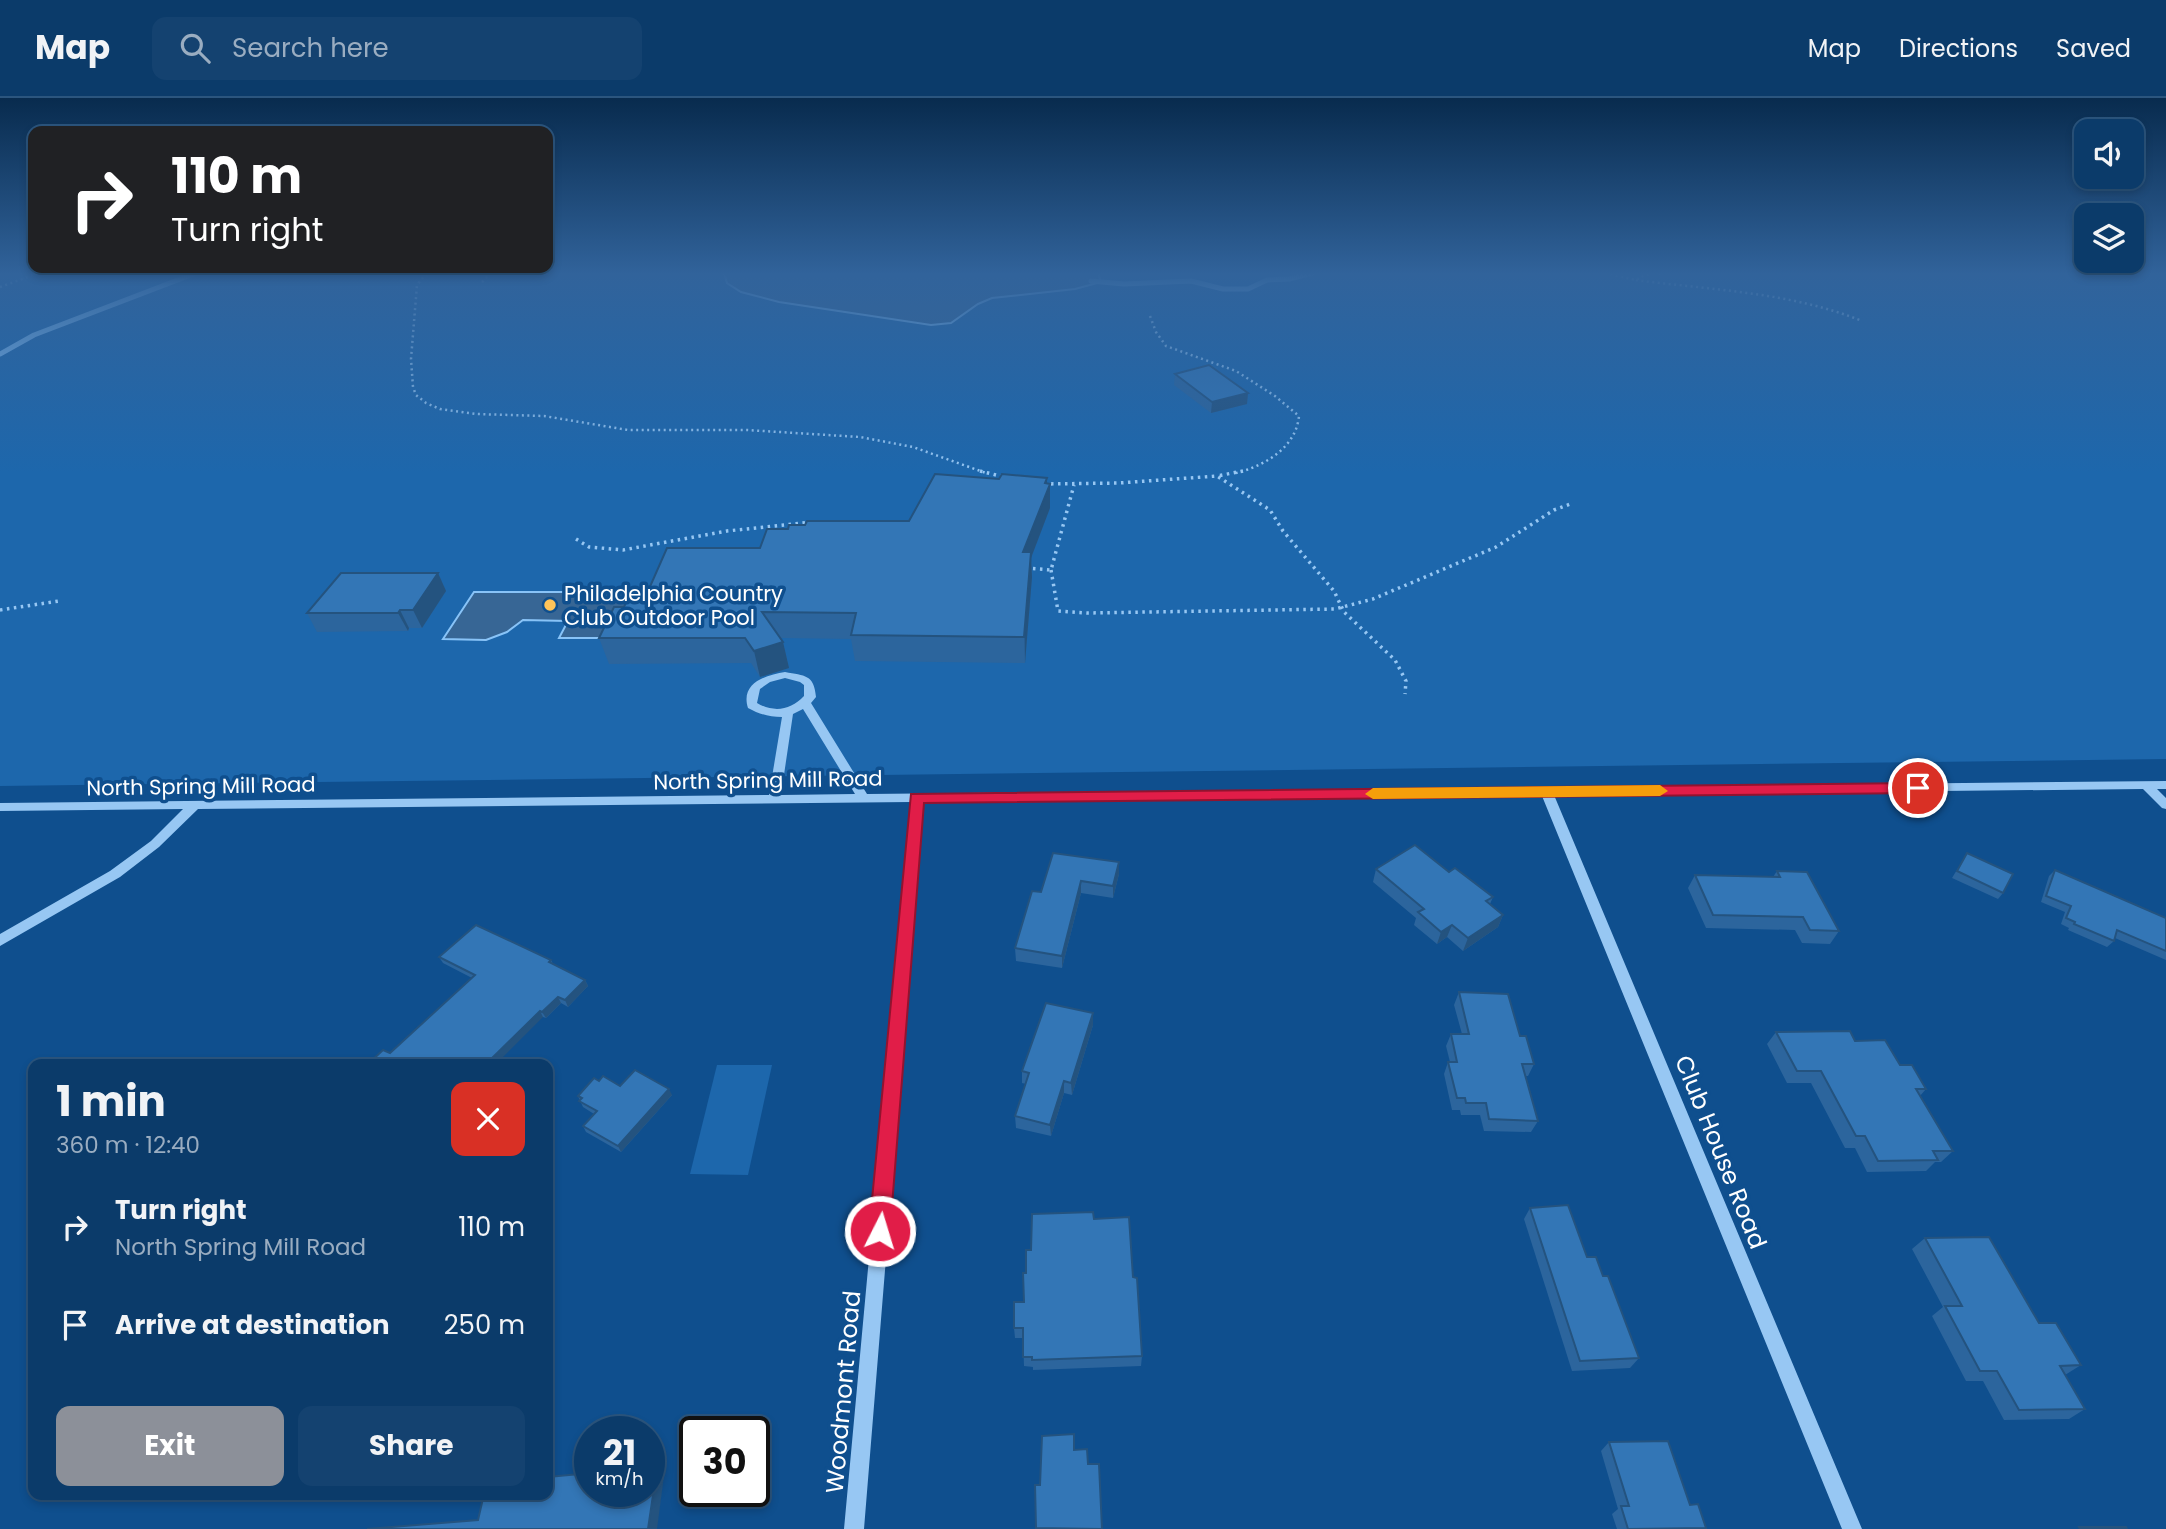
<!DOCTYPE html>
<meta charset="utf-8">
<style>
body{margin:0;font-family:Poppins,sans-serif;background:#144270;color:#f1f3f6;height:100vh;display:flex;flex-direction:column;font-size:26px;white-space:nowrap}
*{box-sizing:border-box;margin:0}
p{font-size:23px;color:#9aadc1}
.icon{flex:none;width:38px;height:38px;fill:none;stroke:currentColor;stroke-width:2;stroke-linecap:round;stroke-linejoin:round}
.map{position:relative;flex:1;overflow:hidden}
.side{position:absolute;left:28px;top:961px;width:525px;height:441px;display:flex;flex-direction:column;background:#0b3b6a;border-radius:14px;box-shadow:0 4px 10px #0003,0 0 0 2px #2b557e}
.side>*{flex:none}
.hud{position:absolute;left:28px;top:28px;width:525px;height:147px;border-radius:14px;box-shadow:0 4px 10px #0003,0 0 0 2px #2b557e;background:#202124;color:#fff;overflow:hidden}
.tools{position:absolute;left:2074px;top:21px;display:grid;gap:14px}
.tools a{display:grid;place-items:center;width:70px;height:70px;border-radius:14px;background:#0b3b6a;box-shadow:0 4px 10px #0003,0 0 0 2px #2b557e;font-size:35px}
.speed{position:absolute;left:574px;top:1318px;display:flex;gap:14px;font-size:35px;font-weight:700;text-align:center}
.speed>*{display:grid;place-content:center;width:91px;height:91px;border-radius:50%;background:#0b3b6a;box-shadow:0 4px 10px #0003,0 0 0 2px #2b557e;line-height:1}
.speed small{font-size:18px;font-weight:400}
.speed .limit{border:4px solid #111;border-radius:10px;background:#fff;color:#111}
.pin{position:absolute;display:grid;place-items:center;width:60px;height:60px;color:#fff;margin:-30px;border:4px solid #fff;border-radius:50%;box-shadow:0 2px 7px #0007}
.me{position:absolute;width:77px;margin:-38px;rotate:5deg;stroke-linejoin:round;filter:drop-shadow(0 0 5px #0008)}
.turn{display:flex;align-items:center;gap:24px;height:147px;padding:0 28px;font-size:32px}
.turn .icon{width:91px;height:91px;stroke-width:2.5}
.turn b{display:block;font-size:49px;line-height:60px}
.round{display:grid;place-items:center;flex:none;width:74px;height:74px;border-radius:14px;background:#144270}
.summary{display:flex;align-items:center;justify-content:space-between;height:119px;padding:0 28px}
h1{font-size:42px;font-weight:700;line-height:52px}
.action{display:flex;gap:14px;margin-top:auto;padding:14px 28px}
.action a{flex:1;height:80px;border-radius:14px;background:#8c9099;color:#fff;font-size:28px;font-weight:700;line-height:80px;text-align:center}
.action a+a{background:#144270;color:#f1f3f6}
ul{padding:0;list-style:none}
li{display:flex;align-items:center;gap:21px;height:98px;padding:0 28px}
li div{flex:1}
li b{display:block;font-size:26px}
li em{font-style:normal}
header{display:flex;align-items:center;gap:42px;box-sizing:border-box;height:98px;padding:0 35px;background:#0b3b6a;border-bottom:2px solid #2b557e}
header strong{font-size:33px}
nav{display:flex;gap:38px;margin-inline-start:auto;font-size:24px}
.search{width:490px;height:63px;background:#144270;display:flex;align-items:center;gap:18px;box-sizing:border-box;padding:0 24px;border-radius:14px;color:#9aadc1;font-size:26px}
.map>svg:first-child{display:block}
</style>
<header>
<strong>Map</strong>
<div class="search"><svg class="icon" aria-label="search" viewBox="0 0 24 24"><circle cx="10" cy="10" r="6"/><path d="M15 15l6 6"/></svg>Search here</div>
<nav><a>Map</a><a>Directions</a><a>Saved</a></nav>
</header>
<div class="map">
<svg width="2166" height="1431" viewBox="0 0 2166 1431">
<rect width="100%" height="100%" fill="#0f4f8e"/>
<g fill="#1d67ac">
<polygon points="0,175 2166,175 2166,661 0,688"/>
<polygon points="717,967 772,967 748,1077 690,1076"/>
</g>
<g fill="#376695" stroke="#88c3f7" stroke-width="2">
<polygon points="724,175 1098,175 1101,184 1075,191 992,200 978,206 951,225 931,227 779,204 741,194 727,185"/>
<polygon points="474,494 641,494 629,521 610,540 559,540 568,523 523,522 507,534 486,542 443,541"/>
</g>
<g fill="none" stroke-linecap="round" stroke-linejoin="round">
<g stroke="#88c3f7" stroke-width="5">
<polyline points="1091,183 1124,186 1191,183 1223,191 1248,191 1267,182 1289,181 1313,175"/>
<polyline points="0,256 34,237 196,175"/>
</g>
<g stroke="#97c7f3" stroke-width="2.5" stroke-dasharray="2 3.5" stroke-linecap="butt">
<polyline points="433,175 424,178 417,187 411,261 413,289 416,297 426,305 440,311 476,316 544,318 628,332 747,332 860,339 913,349 986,375"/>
<polyline points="1605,175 1636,182 1645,177 1663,175"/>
<path d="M1636,182C1711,192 1791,194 1862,223"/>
<polyline points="482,184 491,175"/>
<polyline points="0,189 39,175"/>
<path d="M1150,218L1156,234L1166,248L1236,273L1275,298L1299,318C1296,350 1264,368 1236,375"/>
</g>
<g stroke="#97c7f3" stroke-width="3.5" stroke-dasharray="2.5 4.5" stroke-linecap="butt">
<polyline points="980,373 1004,379"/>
<polyline points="1243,373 1217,378 1270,412 1283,433 1334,493 1344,514 1395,562 1406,583 1405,596"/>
<polyline points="1044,386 1119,385 1217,378"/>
<polyline points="576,441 589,449 623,452 727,433 812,424"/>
<polyline points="1026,470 1051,472 1074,387"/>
<polyline points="1051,472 1058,513 1087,515 1335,511 1373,501 1496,449 1554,412 1573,405"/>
<polyline points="0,512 59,503"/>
</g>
<path fill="#97c7f3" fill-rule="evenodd" d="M785,574C805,578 814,576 816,599L811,605L867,696L2166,683V691H2157L2166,700V711L2162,710L2143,691L1554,697L1862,1431H1842L1542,698L923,704L864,1431H844L911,704L198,711L159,749L120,779L0,848V836L110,773L151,743L183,711L0,713V705L769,697L782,619C769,619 759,616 748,610C740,585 766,577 785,574ZM785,580L800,584L804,587V598C791,612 774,615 757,605L760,591L770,584ZM803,611L855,696L781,697L793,616Z"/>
</g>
<g fill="#2c659d">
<polygon points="1175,276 1248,295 1247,306 1211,315 1174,287"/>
<polygon points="999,381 1047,386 1050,410 1031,460 1032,479 1025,565 855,563 851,541 780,540 783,544 789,570 760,579 751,565 609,566 599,540 624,509 760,450 788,431 805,427 909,423"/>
<polygon points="438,475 446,493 422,530 409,530 408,533 317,534 307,515"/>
<polygon points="1967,755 2003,795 1998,801 1952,780"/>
<polygon points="1119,764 1119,776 1113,800 1081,795 1062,870 1016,863 1015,850 1041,794"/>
<polygon points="1376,771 1449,774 1493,799 1490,806 1503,817 1498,829 1463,853 1447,839 1437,846 1414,827 1416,820 1373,784"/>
<polygon points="2055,772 2166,820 2166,862 2115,840 2114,843 2107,849 2068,832 2069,830 2061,826 2065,814 2041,804 2049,778"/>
<polygon points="1777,773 1839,833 1830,846 1802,845 1795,832 1706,830 1688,790 1695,777 1773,779"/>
<polygon points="439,859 551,862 553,866 585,882 588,888 568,909 561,905 546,920 543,919 390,955 472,880 443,865"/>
<polygon points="1459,894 1520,938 1534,966 1528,978 1526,978 1538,1023 1531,1034 1484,1033 1480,1017 1461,1017 1460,1012 1452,1012 1444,976 1448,964 1450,964 1446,948 1451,936 1462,936 1454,907"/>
<polygon points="1093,927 1072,997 1064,995 1051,1038 1016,1030 1015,1018 1026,986 1022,985 1022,973"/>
<polygon points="1776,934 1855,943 1900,967 1926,991 1920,998 1953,1053 1941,1064 1935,1064 1926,1073 1867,1074 1855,1050 1845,1050 1811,985 1787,985 1767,946"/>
<polygon points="599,983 620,988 672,997 621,1054 586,1034 583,1028 594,1016 583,1009 578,998"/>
<polygon points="1530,1110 1587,1159 1603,1178 1639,1260 1630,1270 1572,1273 1524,1121"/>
<polygon points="1094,1121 1133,1179 1142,1258 1141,1268 1033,1272 1033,1269 1024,1268 1023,1240 1015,1240 1014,1230 1024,1204 1026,1175 1031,1152"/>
<polygon points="1925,1140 2039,1225 2081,1267 2065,1277 2085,1311 2069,1321 2004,1322 1983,1283 1966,1283 1932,1218 1943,1209 1912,1151"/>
<polygon points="1609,1344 1690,1407 1706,1430 1617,1431 1612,1416 1618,1411 1601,1353"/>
</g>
<g fill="#24537f">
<polygon points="1248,295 1247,306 1211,315 1212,304"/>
<polygon points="1047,380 1047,392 1050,386 1050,410 1031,460 1032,479 1025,565 1023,454"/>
<polygon points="438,475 446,493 422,530 413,512"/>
<polygon points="400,512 409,530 408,533 398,515"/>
<polygon points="783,544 789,570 760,579 754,553"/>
<polygon points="1119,764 1119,776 1113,800 1113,788"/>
<polygon points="1081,783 1081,795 1062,870 1062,858"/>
<polygon points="1503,817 1498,829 1463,853 1468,840"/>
<polygon points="1452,827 1447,839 1437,846 1441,834"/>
<polygon points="585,882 588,888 568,909 565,902"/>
<polygon points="558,899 561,905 546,920 542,914"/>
<polygon points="540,913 543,919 496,966 486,966"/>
<polygon points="1093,915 1093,927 1072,997 1071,985"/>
<polygon points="1064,983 1064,995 1051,1038 1050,1027"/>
<polygon points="669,991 672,997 621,1054 618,1048"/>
<polygon points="657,1370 664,1378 657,1431 648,1431"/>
</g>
<g fill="#3376b6" stroke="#24537f" stroke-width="2">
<polygon points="1209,267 1248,295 1212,304 1175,276"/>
<polygon points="935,376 999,381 1002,376 1047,380 1045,385 1050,386 1023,454 1031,454 1024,539 851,537 856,515 762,514 783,544 754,553 745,540 599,540 614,509 624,509 628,500 645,500 667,450 760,450 767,431 788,431 789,427 805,427 807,423 909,423"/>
<polygon points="341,475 438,475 413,512 400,512 398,515 307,515"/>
<polygon points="1415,747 1449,774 1455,770 1493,799 1486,803 1503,817 1468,840 1452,827 1441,834 1418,814 1424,811 1376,771"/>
<polygon points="1053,755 1119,764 1113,788 1081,783 1062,858 1015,850 1032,793 1041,794"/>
<polygon points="1967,755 2013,776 2003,795 1957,773"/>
<polygon points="2055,772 2166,820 2166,853 2117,832 2114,843 2074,826 2075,824 2066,820 2071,808 2046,798"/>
<polygon points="1777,773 1807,774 1839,833 1810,832 1803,819 1713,817 1695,777 1780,779"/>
<polygon points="476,827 551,862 549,864 585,882 565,902 558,899 542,914 540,913 486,966 368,966 383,952 390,955 475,877 439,859"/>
<polygon points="1459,894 1508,896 1520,938 1526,938 1534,966 1522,966 1538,1023 1489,1021 1486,1005 1466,1005 1465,1000 1457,1000 1448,964 1457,964 1451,936 1469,936"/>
<polygon points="1046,905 1093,915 1071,985 1064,983 1050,1027 1015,1018 1029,975 1022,973"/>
<polygon points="1850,933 1855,943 1885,942 1900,967 1912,967 1926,991 1916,991 1953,1053 1933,1053 1938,1062 1878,1063 1865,1038 1856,1038 1821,973 1797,973 1776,934"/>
<polygon points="635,972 669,991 618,1048 583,1028 597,1013 579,1003 582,1000 578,998 594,980 599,983 603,978 620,988"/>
<polygon points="1568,1107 1587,1159 1596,1159 1603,1178 1608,1178 1639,1260 1580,1263 1530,1110"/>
<polygon points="1093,1114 1094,1121 1129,1119 1133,1179 1137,1180 1142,1258 1032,1262 1032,1259 1023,1259 1023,1230 1014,1230 1014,1204 1024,1204 1023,1175 1026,1175 1026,1152 1031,1152 1032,1116"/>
<polygon points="1989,1139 2039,1225 2056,1225 2081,1267 2060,1268 2085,1311 2019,1312 1997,1273 1980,1273 1945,1208 1962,1208 1925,1140"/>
<polygon points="1074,1336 1074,1352 1087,1351 1088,1366 1099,1366 1102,1431 1036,1430 1035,1387 1040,1387 1042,1338"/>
<polygon points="1668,1343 1690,1407 1698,1406 1706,1430 1628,1431 1621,1408 1629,1408 1609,1344"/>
<polygon points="649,1370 657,1370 648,1431 367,1431 478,1422 484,1396 548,1396 548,1379 590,1375 590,1393 649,1393"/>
<polygon points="2079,1429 2126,1429 2127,1431 2080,1431"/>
</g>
<linearGradient id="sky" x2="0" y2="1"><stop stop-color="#082b4e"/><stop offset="0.47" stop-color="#31639b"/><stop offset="1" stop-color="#31639b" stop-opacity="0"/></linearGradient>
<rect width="2166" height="375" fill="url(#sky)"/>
<polygon fill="#e11d48" stroke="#92132f" stroke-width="2" points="1918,685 1926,690 1918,695 924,705 890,1133 887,1140 880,1143 872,1140 869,1133 911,696"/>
<polygon fill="#f59e0b" points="1660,687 1668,693 1660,698 1373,701 1365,696 1373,690"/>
<circle fill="#ffc459" stroke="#0f4f8e" stroke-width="2.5" cx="550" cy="507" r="7"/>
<g text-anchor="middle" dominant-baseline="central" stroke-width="7" stroke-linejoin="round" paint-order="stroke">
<g font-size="21" fill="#fff" stroke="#0f4f8e" text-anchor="start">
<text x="564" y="495">Philadelphia Country<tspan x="564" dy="24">Club Outdoor Pool</tspan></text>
</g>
<g font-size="21" fill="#fff" stroke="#0f4f8e">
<text transform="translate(768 682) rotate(-1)">North Spring Mill Road</text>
<text transform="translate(201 688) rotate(-1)">North Spring Mill Road</text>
</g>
<g font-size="24" fill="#fff" stroke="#0f4f8e">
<text transform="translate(1721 1054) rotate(68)">Club House Road</text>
<text transform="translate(843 1294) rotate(-85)">Woodmont Road</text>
</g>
</g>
</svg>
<div class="tools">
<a><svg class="icon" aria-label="sound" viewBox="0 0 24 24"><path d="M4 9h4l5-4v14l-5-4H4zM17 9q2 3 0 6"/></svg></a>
<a><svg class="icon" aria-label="layers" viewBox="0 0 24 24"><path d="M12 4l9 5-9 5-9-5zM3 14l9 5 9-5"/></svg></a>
</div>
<div class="speed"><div>21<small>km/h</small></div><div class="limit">30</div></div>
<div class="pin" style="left:1918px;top:690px;background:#d93025"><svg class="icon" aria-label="arrive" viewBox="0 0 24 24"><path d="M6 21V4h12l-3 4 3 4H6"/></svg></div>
<svg class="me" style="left:880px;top:1133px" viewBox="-20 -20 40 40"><circle r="17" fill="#e11d48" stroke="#fff" stroke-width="3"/><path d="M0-11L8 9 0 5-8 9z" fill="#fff"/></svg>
<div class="hud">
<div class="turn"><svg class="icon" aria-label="right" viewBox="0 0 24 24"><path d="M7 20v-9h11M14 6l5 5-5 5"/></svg><div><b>110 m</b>Turn right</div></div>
</div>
<section class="side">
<div class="summary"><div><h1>1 min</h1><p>360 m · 12:40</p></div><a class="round" style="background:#d93025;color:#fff"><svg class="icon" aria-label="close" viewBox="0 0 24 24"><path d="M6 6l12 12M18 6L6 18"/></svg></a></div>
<ul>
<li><svg class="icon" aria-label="right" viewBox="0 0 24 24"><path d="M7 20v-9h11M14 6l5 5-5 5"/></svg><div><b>Turn right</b><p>North Spring Mill Road</p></div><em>110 m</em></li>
<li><svg class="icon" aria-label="arrive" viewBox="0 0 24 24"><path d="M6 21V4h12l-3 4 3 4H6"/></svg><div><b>Arrive at destination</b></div><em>250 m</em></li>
</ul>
<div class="action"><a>Exit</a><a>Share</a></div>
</section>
</div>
